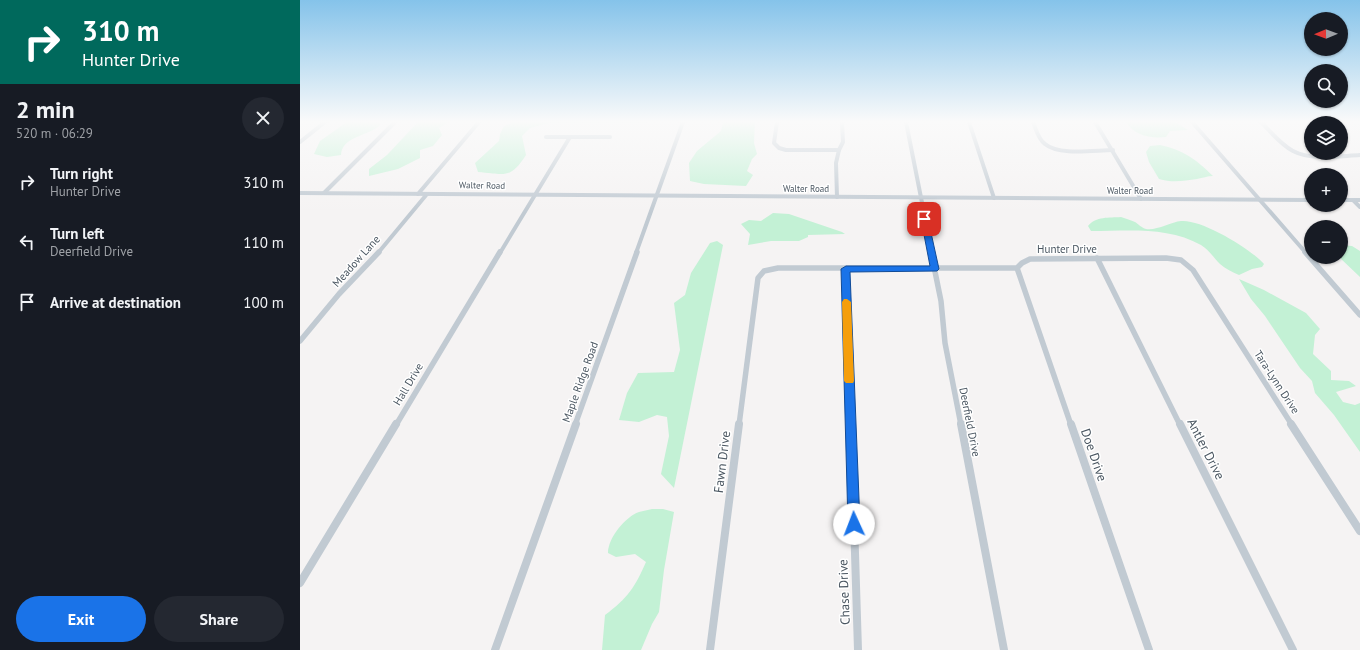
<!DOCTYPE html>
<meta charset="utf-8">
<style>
body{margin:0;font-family:"PT Sans",sans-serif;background:#242831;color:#f1f3f6;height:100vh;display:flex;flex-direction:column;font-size:15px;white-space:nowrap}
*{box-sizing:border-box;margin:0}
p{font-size:13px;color:#9ea1a6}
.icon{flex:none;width:22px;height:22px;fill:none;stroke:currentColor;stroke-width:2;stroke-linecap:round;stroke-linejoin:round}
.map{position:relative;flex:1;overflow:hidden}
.side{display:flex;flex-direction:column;background:#171b24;width:300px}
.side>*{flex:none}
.top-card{background:#00695c;color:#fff;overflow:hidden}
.needle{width:26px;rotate:269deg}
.tools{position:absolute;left:1004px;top:12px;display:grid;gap:8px}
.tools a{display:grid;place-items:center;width:44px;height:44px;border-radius:50%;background:#171b24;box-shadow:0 1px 3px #0004;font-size:20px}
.pin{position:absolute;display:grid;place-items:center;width:34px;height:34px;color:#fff;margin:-17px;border-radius:8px;box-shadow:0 2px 6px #0006}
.me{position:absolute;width:44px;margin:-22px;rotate:358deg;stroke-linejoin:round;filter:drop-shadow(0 0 3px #0008)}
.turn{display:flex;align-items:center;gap:14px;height:84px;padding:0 16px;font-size:18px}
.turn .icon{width:52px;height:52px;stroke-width:2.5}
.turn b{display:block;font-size:28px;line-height:34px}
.round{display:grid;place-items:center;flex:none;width:42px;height:42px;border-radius:21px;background:#242831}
.head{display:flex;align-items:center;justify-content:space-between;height:68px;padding:0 16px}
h1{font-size:24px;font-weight:800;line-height:30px}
.action{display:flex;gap:8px;margin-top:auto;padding:8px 16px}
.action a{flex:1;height:46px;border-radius:24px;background:#1a73e8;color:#fff;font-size:16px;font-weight:800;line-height:46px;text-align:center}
.action a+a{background:#242831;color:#f1f3f6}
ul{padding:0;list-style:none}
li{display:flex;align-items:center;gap:12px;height:60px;padding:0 16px}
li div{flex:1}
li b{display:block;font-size:15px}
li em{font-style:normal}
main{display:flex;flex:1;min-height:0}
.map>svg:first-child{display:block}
</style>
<main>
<section class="side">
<div class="top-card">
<div class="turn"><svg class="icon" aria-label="right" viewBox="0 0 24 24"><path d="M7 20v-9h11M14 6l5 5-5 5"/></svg><div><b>310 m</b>Hunter Drive</div></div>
</div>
<div class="head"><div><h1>2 min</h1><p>520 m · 06:29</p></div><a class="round"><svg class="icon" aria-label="close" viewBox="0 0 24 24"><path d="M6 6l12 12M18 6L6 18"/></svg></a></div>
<ul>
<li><svg class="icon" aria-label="right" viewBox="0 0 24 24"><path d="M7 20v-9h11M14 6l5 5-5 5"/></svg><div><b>Turn right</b><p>Hunter Drive</p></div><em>310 m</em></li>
<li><svg class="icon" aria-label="left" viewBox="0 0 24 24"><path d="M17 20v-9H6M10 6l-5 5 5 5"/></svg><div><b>Turn left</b><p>Deerfield Drive</p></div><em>110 m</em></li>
<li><svg class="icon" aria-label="arrive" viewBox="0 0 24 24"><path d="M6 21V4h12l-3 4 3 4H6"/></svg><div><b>Arrive at destination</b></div><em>100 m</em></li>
</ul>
<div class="action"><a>Exit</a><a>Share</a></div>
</section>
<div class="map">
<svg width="1060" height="650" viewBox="0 0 1060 650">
<rect width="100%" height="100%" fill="#f5f3f3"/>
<g fill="#c3f1d5">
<path d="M47,122H80V125C69,136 42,136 41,155L27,157L14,154L20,141Z"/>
<polygon points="118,122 148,122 139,128 142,135 133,146 120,150 120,158 98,169 69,176 69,169 87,155"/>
<path d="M214,122H351L320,123H249L230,128L222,136L226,155C210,180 205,174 178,172L175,163L199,141L200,134L204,126Z"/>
<polygon points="423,122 455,122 454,143 457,154 452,159 447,171 453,175 446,186 404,184 390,181 389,163 397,151 421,131"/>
<path d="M826,122H875L888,130L870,131L866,137C850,139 834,135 826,122Z"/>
<path d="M860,145C883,150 896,159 913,176C907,176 903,178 897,179C884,181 872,183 859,179L849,162L846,152L850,146Z"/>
<polygon points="473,213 489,214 542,232 545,234 508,235 508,237 499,241 471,241 448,245 450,234 441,224 449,220 461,221"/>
<path d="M821,217C826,219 831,220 835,222C838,224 842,228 846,229C856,231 871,222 881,221C902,219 951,249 964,264L962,267L952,269L939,275C932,272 926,269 920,264C914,258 908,249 901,245C868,226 827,231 791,231L788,226C796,216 809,218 821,217Z"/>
<polygon points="417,241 423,245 374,488 361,474 369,436 367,417 357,415 339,422 319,420 327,393 338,373 374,372 380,350 374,303 385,295 391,273 410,243"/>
<polygon points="1041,245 1052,246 1060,251 1060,277 1039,257 1041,257"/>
<polygon points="939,279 964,290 1006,313 1020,329 1015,335 1013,354 1031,371 1031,380 1049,381 1056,386 1036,392 1043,402 1055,405 1060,403 1060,452 1034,415 1015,393 1012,381 1000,368 965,316 951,299"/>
<path d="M352,509H363L374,512L364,570L359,612L352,624L341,650H302L305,615C328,598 335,587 346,562L335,554L316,557L308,553C308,538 325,517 339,512C343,511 348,510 352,509Z"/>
</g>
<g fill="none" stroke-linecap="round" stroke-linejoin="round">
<g stroke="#c1cad2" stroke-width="4">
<polyline points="477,122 474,143 479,148 486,150 539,150"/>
<polyline points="606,122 632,253"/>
<polyline points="669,122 694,198"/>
<path d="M733,122C736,129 738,139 745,144C759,156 795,150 813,150"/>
<polyline points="795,122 841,199"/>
<polyline points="892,122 1006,253"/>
<path d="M961,122C971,132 980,144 993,151C1012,161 1039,156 1060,155"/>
<polyline points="246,137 310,137"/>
<polyline points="0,142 25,122"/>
<polyline points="24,193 95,122"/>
<polyline points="118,194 179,122"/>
<polyline points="537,197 536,163 539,150 543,142 542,122"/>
<polyline points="1053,200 1060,207"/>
<polyline points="78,253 127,194"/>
<polyline points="200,253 270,137"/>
<polyline points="336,253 383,122"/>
</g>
<g stroke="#c1cad2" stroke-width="5.5">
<polyline points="631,252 641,301 645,343 661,425"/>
<polyline points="1005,252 1060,315"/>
<polyline points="797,258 880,425"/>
<polyline points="717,268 771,425"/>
<polyline points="546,269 551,425"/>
<polyline points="0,341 39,294 79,252"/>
<polyline points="96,425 200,252"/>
<polyline points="275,425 337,252"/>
<polyline points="439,425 458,278 464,271 478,268 717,268 722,263 730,259 866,258 881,260 893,270 992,425"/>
</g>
<g stroke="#c1cad2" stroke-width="8">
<polyline points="551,424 558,650"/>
<polyline points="661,424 704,650"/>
<polyline points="771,424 849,650"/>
<polyline points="880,424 993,650"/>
<polyline points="991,424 1060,531"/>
<polyline points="0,583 96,424"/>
<polyline points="195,650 276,424"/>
<polyline points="410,650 439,424"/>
</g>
<g fill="#c1cad2" fill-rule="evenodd">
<polygon points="0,191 1011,198 1011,202 0,195"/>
<rect x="1041" y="198" width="19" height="4"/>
</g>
</g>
<linearGradient id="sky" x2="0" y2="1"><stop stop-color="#85c3ea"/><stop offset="0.57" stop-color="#fafafa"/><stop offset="1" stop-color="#fafafa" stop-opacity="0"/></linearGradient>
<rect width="1060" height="213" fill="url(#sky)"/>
<polygon fill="#1a73e8" stroke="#114b97" points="622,217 624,217 628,219 639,269 637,271 550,272 560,524 558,529 554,530 550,529 548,524 541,269 546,266 630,266 621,219"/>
<polygon fill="#f59e0b" points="544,299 547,299 551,302 554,381 553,383 546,383 544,381 542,302"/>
<g text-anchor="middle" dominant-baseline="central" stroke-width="3" stroke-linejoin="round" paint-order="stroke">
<g font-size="9" fill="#4a5661" stroke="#fff">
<text transform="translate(182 185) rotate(1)">Walter Road</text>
<text x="506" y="188">Walter Road</text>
<text x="830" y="190">Walter Road</text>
</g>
<g font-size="11" fill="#4a5661" stroke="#fff">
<text x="767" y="249">Hunter Drive</text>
<text transform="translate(56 261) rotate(-48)">Meadow Lane</text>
<text transform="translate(280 382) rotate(-70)">Maple Ridge Road</text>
<text transform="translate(977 382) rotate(57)">Tara-Lynn Drive</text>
<text transform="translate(108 384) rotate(-59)">Hall Drive</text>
<text transform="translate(670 422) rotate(79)">Deerfield Drive</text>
</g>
<g font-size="13" fill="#4a5661" stroke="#fff">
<text transform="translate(906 449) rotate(63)">Antler Drive</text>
<text transform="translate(794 455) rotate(71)">Doe Drive</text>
<text transform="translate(422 462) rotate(-83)">Fawn Drive</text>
<text transform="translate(544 592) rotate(-92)">Chase Drive</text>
</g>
</g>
</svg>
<div class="tools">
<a><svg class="needle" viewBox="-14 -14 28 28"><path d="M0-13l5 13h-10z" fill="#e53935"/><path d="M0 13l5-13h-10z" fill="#9ea1a6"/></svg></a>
<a><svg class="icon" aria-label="search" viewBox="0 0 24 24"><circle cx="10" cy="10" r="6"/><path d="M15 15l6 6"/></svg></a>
<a><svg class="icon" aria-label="layers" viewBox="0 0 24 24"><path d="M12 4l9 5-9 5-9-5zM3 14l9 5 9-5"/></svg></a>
<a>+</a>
<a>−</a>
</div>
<div class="pin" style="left:624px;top:219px;background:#d93025"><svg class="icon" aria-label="arrive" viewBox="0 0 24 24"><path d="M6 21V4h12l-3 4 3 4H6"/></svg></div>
<svg class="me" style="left:554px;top:524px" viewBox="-20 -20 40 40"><circle r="19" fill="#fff"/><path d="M0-13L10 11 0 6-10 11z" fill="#1a73e8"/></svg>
</div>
</main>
